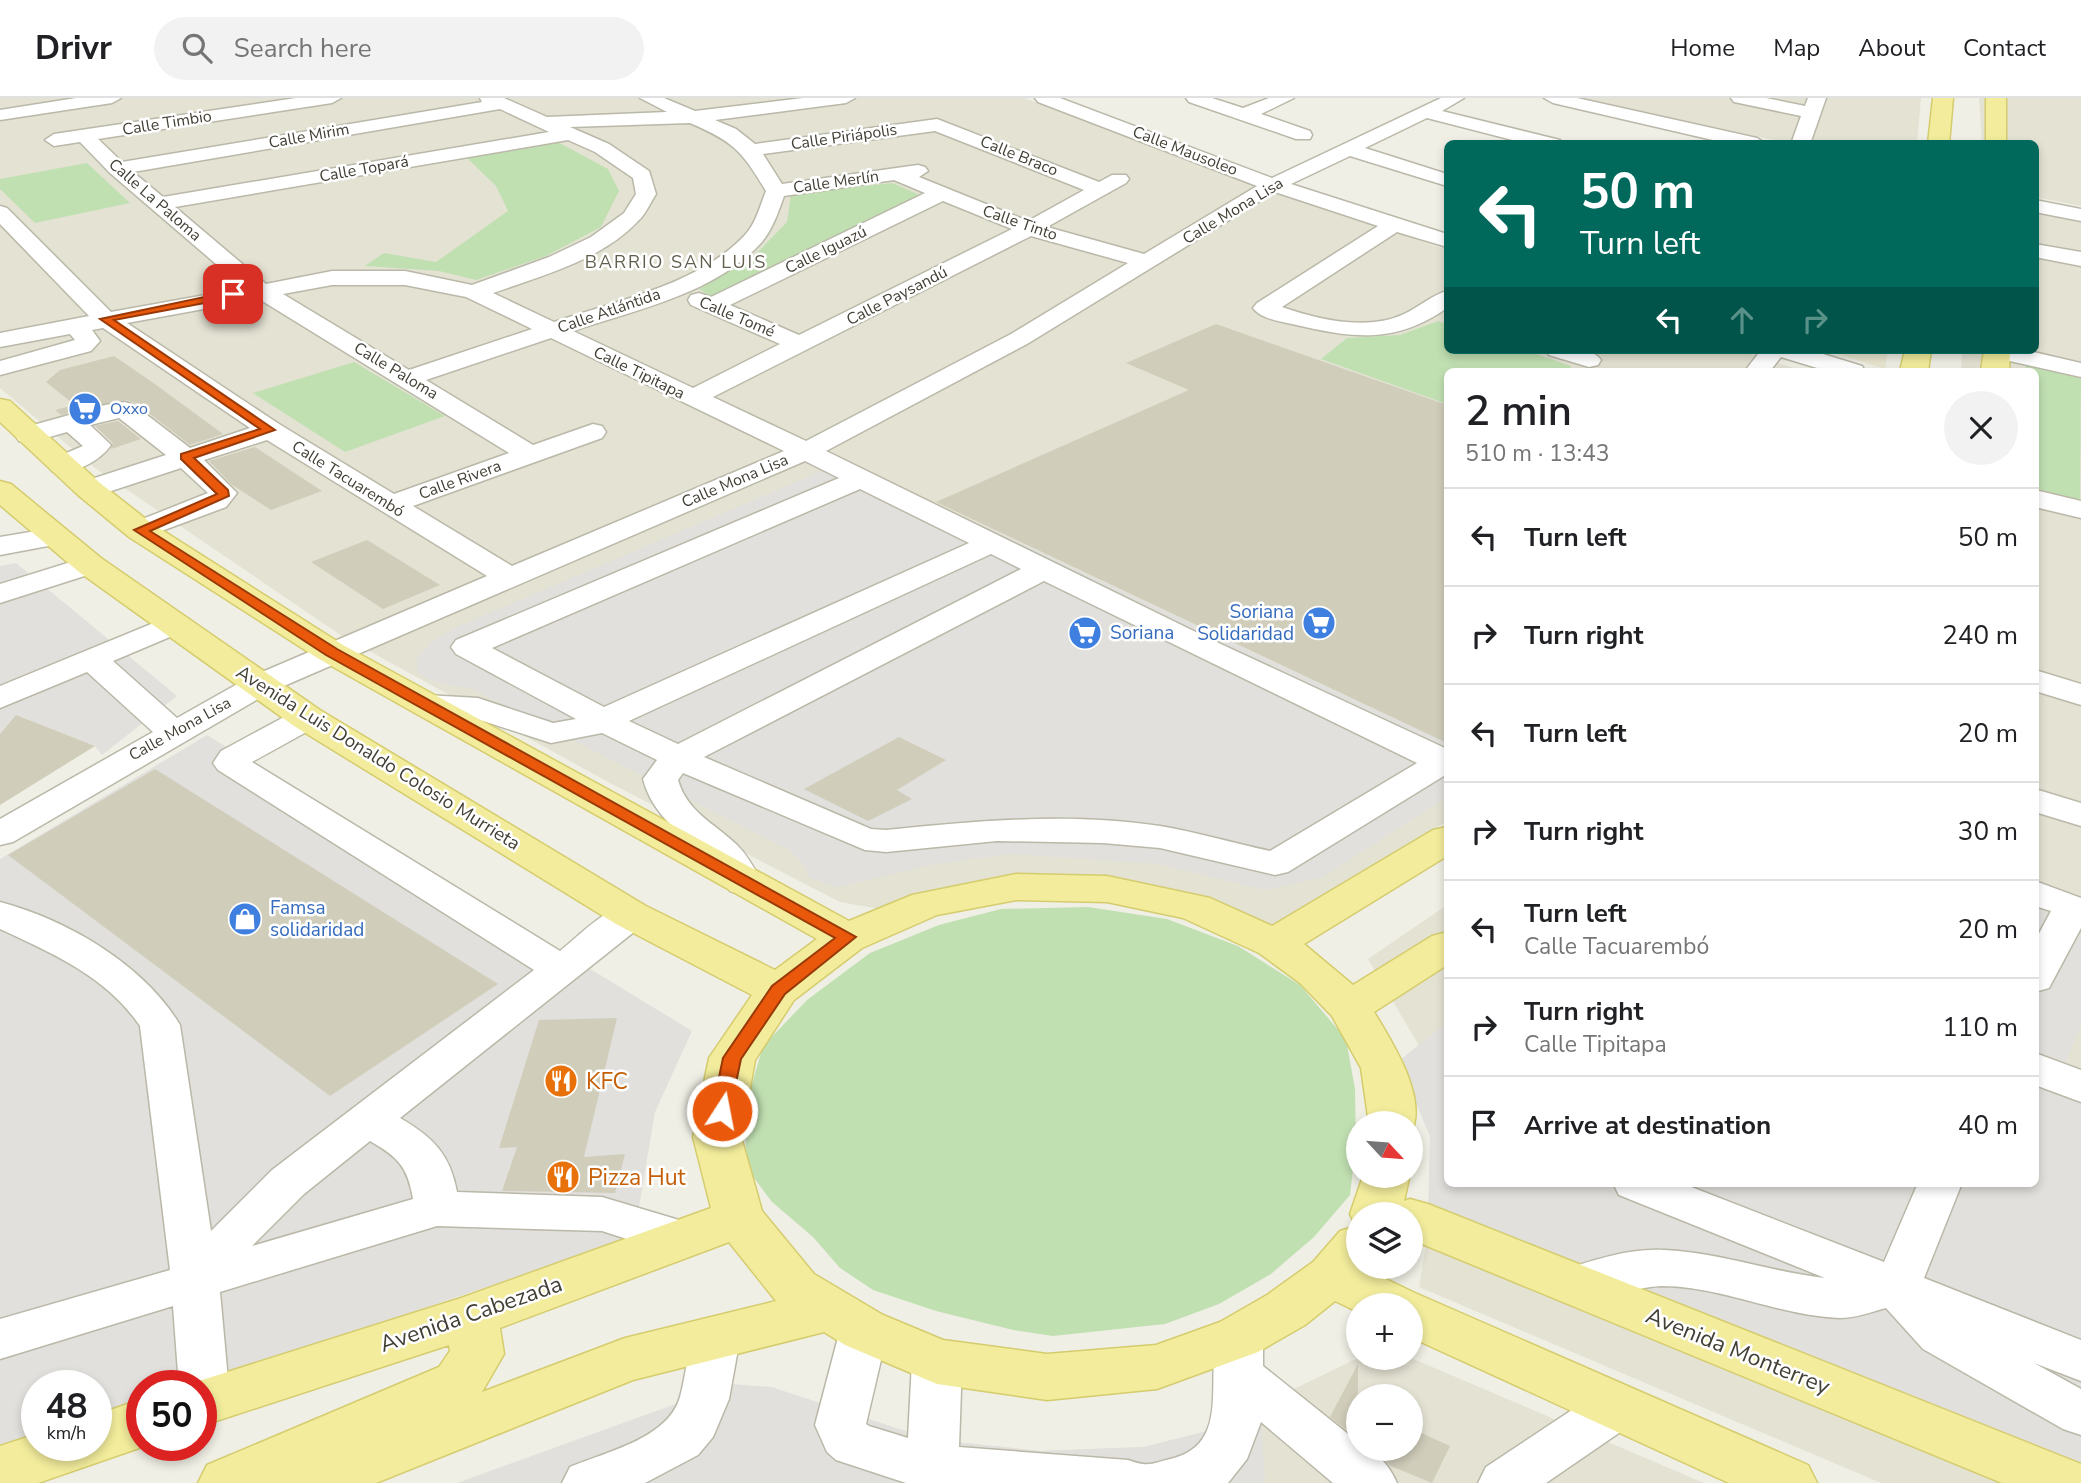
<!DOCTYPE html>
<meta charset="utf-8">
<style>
body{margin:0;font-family:"Nunito Sans",sans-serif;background:#f2f2f2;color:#202124;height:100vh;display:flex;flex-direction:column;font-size:26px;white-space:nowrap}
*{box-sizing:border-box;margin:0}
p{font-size:23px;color:#757577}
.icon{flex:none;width:38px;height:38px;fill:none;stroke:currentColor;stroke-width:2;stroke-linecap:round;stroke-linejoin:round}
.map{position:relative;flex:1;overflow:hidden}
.details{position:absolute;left:1444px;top:270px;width:595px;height:819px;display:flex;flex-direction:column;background:#fff;border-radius:10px;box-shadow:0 4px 10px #0003}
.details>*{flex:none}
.banner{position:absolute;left:1444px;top:42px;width:595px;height:214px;border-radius:10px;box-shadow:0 4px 10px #0003;background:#00695c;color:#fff;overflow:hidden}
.needle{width:46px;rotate:116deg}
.fabs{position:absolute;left:1346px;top:1013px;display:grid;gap:14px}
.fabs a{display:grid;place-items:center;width:77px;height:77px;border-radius:50%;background:#fff;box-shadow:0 4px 10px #0003;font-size:35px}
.speed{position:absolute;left:21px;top:1272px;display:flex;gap:14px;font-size:35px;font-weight:700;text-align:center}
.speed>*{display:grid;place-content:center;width:91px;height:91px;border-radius:50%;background:#fff;box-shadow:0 4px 10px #0003;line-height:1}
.speed small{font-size:18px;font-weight:400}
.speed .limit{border:10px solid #d22;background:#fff;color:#111}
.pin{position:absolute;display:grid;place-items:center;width:60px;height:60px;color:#fff;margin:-30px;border-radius:14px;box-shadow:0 4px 10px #0006}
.me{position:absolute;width:77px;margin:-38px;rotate:11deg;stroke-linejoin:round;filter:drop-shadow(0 0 5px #0008)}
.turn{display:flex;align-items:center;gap:24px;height:147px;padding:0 21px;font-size:32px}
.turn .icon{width:91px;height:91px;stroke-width:2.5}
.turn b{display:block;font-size:49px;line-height:60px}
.lanes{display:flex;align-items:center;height:66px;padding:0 21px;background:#0003;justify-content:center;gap:35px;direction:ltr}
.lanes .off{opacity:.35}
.round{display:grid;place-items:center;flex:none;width:74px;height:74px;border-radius:37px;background:#f2f2f2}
.overview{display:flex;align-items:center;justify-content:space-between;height:119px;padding:0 21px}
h1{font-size:42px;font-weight:600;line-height:52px}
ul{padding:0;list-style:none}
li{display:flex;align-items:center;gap:21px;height:98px;padding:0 21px;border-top:2px solid #e0e0e0}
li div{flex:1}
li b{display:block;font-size:26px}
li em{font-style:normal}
header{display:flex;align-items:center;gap:42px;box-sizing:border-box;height:98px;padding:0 35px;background:#fff;border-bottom:2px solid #e0e0e0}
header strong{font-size:33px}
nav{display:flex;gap:38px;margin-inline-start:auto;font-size:24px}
.search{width:490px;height:63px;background:#f2f2f2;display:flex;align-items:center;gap:18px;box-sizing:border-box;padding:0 24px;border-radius:38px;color:#757577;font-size:26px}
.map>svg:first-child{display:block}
</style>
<header>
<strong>Drivr</strong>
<div class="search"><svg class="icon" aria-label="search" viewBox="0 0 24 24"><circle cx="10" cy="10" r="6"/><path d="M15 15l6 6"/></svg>Search here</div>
<nav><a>Home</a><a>Map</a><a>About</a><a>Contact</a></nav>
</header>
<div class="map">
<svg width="2081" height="1385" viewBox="0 0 2081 1385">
<rect width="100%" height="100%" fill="#f0efe5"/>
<g fill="#e3e2d3" fill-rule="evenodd">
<polygon points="0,0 1024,0 1268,91 1447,152 1447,252 1740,252 1802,273 1447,273 1447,723 1270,836 1054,793 885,812 840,804 610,685 342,538 95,370 0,290"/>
<polygon points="1579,0 1921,0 1917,46 1788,45"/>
<polygon points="1979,0 2081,0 2081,108 2035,99 2035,46 1982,45"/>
<polygon points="2035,114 2081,123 2081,1385 1881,1385 1419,1189 1447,1017 1447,1085 2035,1085 2035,273 1961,273 1962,252 2035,252"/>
<polygon points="1447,807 1447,995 1368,861"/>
<path d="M1358,1260H1411L1704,1385H460L771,1289L905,1333L955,1344L1041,1353L1144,1349L1207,1333ZM1358,1298H1410V1351H1358Z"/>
</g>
<polygon fill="#e8e6d0" points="1825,252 1888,252 1885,271"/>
<g fill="#c1e0b2">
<polygon points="554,42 608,71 619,93 601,129 546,158 476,182 439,173 365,168 384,155 436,164 508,113 496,88 464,57"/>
<polygon points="87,65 130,105 35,125 0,91 0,81"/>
<polygon points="892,85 920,97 712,199 699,191 757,155 787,124 791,96"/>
<polygon points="1438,223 1447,226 1447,252 1524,252 1571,268 1569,273 1447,273 1447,306 1321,261 1347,240 1400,237"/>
<polygon points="354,264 445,318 345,354 253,295"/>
<polygon points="2026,266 2081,278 2080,403 2035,391 2035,273 2025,273"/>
<polygon points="1088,809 1167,821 1238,848 1300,887 1346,941 1355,991 1356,1046 1350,1097 1314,1139 1271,1176 1219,1206 1165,1226 1053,1238 1013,1232 936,1213 873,1192 840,1170 813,1139 772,1104 745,1068 747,1003 763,948 807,902 870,855 939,827 1001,811"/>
</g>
<g fill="#e1e0dc">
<polygon points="845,363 1447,645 1447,699 1323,779 1265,792 1158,766 1011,756 935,766 838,789 809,780 803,766 789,752 472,591 436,584 418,576 416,561 431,544 457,529"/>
<polygon points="16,465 177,598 102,657 95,648 16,617 0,636 0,468"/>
<polygon points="207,637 692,933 655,1014 634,1139 193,1288 142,1288 142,1305 96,1321 96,1288 37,1288 37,1341 0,1353 0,761"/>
<polygon points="2035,808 2081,825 2081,928 2063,970 2081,977 2081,1365 1428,1116 1430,1039 1399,963 1447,924 1447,1085 2035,1085"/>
<polygon points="731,1286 771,1289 905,1333 899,1385 457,1385"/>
<polygon points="1260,1305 1265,1385 952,1385 955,1344 1041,1353 1144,1349 1207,1333"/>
</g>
<g fill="#d0cdbb">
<polygon points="1216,226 1447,307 1447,645 936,404 1189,292 1126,265"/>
<polygon points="114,258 152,284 223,336 190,347 136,305 126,302 61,317 55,312 75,307 46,284 60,272"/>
<polygon points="118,323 141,341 111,351 113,345 95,328"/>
<polygon points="255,349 322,393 271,412 231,386 209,363"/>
<polygon points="367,442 440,487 383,511 311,464"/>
<polygon points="16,617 95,648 0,707 0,636"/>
<polygon points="899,639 946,662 897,692 912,701 868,723 804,691"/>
<polygon points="155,671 498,886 330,998 8,757"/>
<polygon points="617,920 584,1059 625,1056 615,1095 502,1093 517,1049 499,1050 539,922"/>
<polygon points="1358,1266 1358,1341 1330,1319"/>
<polygon points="1410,1330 1450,1348 1432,1385 1391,1368 1370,1351 1410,1351"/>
</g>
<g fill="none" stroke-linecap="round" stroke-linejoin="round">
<defs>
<g id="minor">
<polygon points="76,0 121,0 112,5 0,22 0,12"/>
<path d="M296,0H341L332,5L98,41L122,64L482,4L480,0H504L547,19L667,14L640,0H664L695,13L803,0H855L846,5L715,22L736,31L755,46L937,21L1099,84L1112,77H1126L1129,81L1126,85L1047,129L1144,156L1257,88L1038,4L1035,0H1060L1272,80L1441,0H1464L1442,13L1560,42L1562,46H1528L1427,20L1365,50L1447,76V88L1350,58L1291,86L1447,136V149L1397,134L1282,209C1319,222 1368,233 1404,216C1419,209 1432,197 1447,193V210C1394,247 1352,240 1292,226C1280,223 1261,221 1253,210L1257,205L1378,128L1275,94L1027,246L826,353L1210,541L1447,651V676L1288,774L1275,777L1160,750L1103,745L997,743L886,754L865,752L683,675L678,682C687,714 714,725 737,747C748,758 755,771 762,785L756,793L743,797L730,793C724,784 720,773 712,765C685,736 654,722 643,681L657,662L602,635L551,645L474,620L414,614L410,607L414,600L426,597L478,600L553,625L576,621L456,556L451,549L456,542L839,380L805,363L270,594L13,744L0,747V721L153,634L87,574L0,610V588L173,517L184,519L188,526L184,533L113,563L177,620L248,580L487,478L267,342L204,362L237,395L226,409L140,441L130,438L126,432L130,426L208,395L181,370L99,397H79L75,391L79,385L166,357L119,320L90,327L111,347C100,363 73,378 52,373L49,367L52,361L83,348L67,334L28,345L19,343L15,337L19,331L105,307L125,304L134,307L190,350L250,330L103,230L92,232L100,243L91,253L0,277V263L75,242L70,236L0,249V235L89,218L0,126V108L7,110L111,214L244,190L110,75L80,44L54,48L45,42L54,36ZM500,11L549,34L163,99L133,74ZM690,25C734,44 741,52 766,93C760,108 756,125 745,137C698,187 616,203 554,224L493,195C541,178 602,162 638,123C646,116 650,105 656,96L649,73L609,46L570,29ZM935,33L1084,92L1028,123L919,79L928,73L925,69L918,67L782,86L763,56ZM568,42L595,54L633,80L636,96L624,115L591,139L549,159L472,187L405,173H332L266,186L175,109ZM894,82L925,95L711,199L699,195L691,197L688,202L691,207L780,246L693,290L573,233C635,212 714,196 760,146C772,133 778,115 784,98ZM943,103L1012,131L799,237L730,207ZM1031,138L1128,165L1011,236L806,343L713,299ZM332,187H405L466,199L532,231L409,272L283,196ZM259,201L509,355L394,396L279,326L127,225ZM551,240L784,353L512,468L413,408L602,340L606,334L602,328L593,326L533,347L426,282ZM860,391L969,445L604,609L492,550ZM991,456L1021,471L678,646L629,623ZM1044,483L1417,665L1270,753C1233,745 1196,734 1160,728C1069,714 976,723 886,732L871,731L704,659Z"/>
<polygon points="1186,0 1212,0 1243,10 1269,0 1294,0 1261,16 1310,33 1312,37 1310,41 1296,41 1189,4"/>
<polygon points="1544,0 1577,0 1757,40 1766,46 1730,46 1553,5"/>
<polygon points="1731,0 1766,0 1805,8 1808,0 1826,0 1810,46 1791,46 1801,18 1734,4"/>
<polygon points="2035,102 2081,111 2081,123 2035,114"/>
<polygon points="2035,146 2081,154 2081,168 2035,159"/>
<path d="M1546,252C1562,252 1591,247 1601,262L1598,267L1589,269L1549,257Z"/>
<polygon points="1761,252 1810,252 1862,268 1865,273 1827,273 1781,259 1770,273 1745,273"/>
<polygon points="2025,252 2081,265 2081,279 1988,258 1985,253"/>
<polygon points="2035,392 2081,403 2081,420 2035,409"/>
<polygon points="54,430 64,433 68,439 64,445 0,457 0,439"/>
<polygon points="90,458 100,461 105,467 100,473 0,505 0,486"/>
<polygon points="2035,572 2081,586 2081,607 2035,593"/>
<path d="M307,610L319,613L324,620L319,627L252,664L560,853C584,834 613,800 644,808L650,817L644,826L400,1020C433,1039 450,1056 457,1094L602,1099L699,1128L706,1141L699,1154L683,1159L602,1133L437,1128L220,1194L230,1304L223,1319L201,1324V1288H179L173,1208L0,1261V1221L170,1172L140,928C107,879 52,855 0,831V804C68,822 144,867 180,927L211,1133L272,1072L534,872L218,672L213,665L221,653L295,613ZM370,1043C398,1059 408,1069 413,1101L252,1148L304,1096Z"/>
<polygon points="2035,691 2081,705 2081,728 2035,714"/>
<polygon points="2035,783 2081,800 2081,830 2049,890 2035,894 2035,843 2051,813 2035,808"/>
<polygon points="2035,955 2081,972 2081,1004 2035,987"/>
<path d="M1613,1085H1681L1884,1164L1918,1085H1962L1924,1180L2081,1242V1283L2034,1265L2081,1291V1337L2063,1331L1923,1251L1886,1210C1871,1214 1856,1220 1840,1220C1779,1218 1722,1188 1661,1188C1626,1189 1591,1211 1557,1200L1550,1187L1557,1174C1590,1163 1629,1150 1664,1152C1718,1154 1771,1174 1825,1180L1619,1097Z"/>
<path d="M864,1212L881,1218L888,1232L866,1326L869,1328L908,1340L912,1264L920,1250L937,1244L954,1250L962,1264L959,1349L1128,1362C1150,1370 1152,1365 1174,1360C1236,1343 1200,1268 1222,1225L1239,1219L1256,1225L1263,1239V1268L1358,1344V1351C1377,1351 1390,1369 1397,1385H1333L1261,1324L1247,1361L1228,1385H906L836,1362L827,1354L815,1327L840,1232L847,1218Z"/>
<path d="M716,1220L733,1226L740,1240L729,1301L713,1339L698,1357L645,1385H562L570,1369C605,1354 668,1341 680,1299C687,1274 687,1249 699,1226Z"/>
<polygon points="1617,1288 1635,1294 1642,1309 1635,1324 1546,1385 1478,1385 1486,1369 1599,1294"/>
</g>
<g id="major">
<polygon points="1933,0 1953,0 1949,46 1928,46"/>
<rect x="1986" y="0" width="20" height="46"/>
<polygon points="1905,252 1931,252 1928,273 1900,273"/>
<polygon points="1984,252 2010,252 2009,273 1981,273"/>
<path d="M0,301L10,303L100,385L151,425L343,547L849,823L912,797L1016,776L1107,778L1210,800L1272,828L1433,732L1447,729V758L1304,846L1353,887L1432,838L1447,834V867L1374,914C1392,944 1430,1002 1410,1037V1026H1369L1361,970L1332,918L1300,885L1259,855L1183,820L1107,804L1016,802L937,817L862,850L794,902L755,962L741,1039L762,1113L814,1176L883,1217L943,1242L1047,1256L1156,1247L1220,1224L1267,1197L1313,1164L1340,1133L1356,1128L1350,1116L1363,1078L1410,1076L1404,1103L1410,1101L1428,1106L2081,1366V1385H2002L1410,1141V1116H1358V1169H1369L1367,1172L1415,1195L1808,1367L1817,1385H1729L1410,1239V1208H1358V1214L1335,1203L1305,1227L1258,1254L1157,1291L1047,1302L937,1286L845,1247L824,1234L633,1282L376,1385H198L207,1367L439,1269L450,1253L449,1247L201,1328V1288H183L461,1200L711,1110L693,1039L709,960L752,897L616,826L294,628L79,474L0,407V383L11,386L101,460L320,612L646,808L775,872L817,841L319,561L129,439L78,397L0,324ZM729,1144L776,1203L625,1240L482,1294L504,1256L500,1230Z"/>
<polygon points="142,1301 142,1348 145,1348 38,1385 0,1385 0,1348 37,1336 37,1348 96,1348 96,1317"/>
</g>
</defs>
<use href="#minor" stroke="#bab8a8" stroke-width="3"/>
<use href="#major" stroke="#d5cc6e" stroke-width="3"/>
<use href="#minor" fill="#fff" fill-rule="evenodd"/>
<use href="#major" fill="#f2ec9c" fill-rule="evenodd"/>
</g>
<polygon fill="#ea580c" stroke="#983908" stroke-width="2" points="233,193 237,194 237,199 114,222 275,332 194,360 228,392 229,398 150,433 337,551 856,839 785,896 741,961 729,1018 715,1018 712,1013 723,960 772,888 835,840 326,557 134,432 217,396 181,361 181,356 260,331 100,221"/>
<defs>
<symbol id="supermarket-disc" viewBox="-11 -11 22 22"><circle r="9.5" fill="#3f7fe0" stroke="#fff"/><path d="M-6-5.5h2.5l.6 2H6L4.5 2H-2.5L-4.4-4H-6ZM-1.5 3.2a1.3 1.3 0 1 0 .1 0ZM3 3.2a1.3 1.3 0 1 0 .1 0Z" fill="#fff"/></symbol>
<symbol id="shop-disc" viewBox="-11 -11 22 22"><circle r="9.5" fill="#3f7fe0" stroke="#fff"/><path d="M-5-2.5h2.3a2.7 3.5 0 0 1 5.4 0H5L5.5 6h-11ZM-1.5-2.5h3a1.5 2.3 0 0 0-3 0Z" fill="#fff"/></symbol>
<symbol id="restaurant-disc" viewBox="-11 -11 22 22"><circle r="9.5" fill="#e8710a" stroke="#fff"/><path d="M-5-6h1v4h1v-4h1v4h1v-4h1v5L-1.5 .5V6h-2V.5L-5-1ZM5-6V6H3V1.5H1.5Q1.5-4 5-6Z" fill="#fff"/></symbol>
</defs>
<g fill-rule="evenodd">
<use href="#supermarket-disc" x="66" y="292" width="38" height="38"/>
<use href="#supermarket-disc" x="1300" y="506" width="38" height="38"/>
<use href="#supermarket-disc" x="1066" y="516" width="38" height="38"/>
<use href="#shop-disc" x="226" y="802" width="38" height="38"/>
<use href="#restaurant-disc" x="542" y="964" width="38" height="38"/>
<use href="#restaurant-disc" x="544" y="1060" width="38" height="38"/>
</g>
<g text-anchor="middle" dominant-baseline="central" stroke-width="5" stroke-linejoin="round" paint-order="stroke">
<g font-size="16" fill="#423f35" stroke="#fff">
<text transform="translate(167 25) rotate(-9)">Calle Timbio</text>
<text transform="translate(309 38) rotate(-10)">Calle Mirim</text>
<text transform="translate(844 39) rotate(-8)">Calle Piriápolis</text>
<text transform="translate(1185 53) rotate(21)">Calle Mausoleo</text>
<text transform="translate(1019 58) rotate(22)">Calle Braco</text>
<text transform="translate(364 71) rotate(-10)">Calle Topará</text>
<text transform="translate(836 84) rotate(-8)">Calle Merlín</text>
<text transform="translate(155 102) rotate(41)">Calle La Paloma</text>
<text transform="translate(1233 113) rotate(-31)">Calle Mona Lisa</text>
<text transform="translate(1020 125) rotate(19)">Calle Tinto</text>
<text transform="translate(826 152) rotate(-26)">Calle Iguazú</text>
<text transform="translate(897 198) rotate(-27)">Calle Paysandú</text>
<text transform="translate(609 213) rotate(-19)">Calle Atlántida</text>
<text transform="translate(737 219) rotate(23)">Calle Tomé</text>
<text transform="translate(396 273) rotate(31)">Calle Paloma</text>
<text transform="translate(639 275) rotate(26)">Calle Tipitapa</text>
<text transform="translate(348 381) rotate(32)">Calle Tacuarembó</text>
<text transform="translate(460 382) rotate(-20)">Calle Rivera</text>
<text transform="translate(735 383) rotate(-23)">Calle Mona Lisa</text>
<text transform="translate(180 631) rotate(-29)">Calle Mona Lisa</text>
</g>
<g font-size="16" fill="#366cbe" stroke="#fff" text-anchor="start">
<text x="110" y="311">Oxxo</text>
</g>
<g font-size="18" letter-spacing="2" fill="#635f4e" stroke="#fff">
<text x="676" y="164">BARRIO SAN LUIS</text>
</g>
<g font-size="19" fill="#366cbe" stroke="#fff" text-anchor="start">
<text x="1294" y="514" text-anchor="end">Soriana<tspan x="1294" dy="22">Solidaridad</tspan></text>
<text x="1110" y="535">Soriana</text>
<text x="270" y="810">Famsa<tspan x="270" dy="22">solidaridad</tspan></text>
</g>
<g font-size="19" fill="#423f35" stroke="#fff">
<text transform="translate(378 660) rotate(32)">Avenida Luis Donaldo Colosio Murrieta</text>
</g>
<g font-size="23" fill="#c56008" stroke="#fff" text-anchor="start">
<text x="586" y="983">KFC</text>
<text x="588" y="1079">Pizza Hut</text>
</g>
<g font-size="23" fill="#423f35" stroke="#fff">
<text transform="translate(471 1216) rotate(-19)">Avenida Cabezada</text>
<text transform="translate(1738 1253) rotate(22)">Avenida Monterrey</text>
</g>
</g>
</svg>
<div class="fabs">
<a><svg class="needle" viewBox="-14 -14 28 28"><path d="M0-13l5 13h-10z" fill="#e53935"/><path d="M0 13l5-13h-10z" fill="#757577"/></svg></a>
<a><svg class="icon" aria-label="layers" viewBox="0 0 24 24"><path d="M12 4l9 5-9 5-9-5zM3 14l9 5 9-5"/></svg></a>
<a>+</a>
<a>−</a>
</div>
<div class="speed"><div>48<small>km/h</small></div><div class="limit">50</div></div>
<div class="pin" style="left:233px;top:196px;background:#d93025"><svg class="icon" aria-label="arrive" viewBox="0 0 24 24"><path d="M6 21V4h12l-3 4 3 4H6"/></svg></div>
<svg class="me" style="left:722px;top:1013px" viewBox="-20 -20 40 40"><circle r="17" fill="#ea580c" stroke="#fff" stroke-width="3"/><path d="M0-11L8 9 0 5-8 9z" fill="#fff"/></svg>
<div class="banner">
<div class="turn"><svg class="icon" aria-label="left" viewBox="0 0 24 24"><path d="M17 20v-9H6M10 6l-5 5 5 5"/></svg><div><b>50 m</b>Turn left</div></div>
<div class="lanes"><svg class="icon" aria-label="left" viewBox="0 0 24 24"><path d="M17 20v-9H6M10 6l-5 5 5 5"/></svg><svg class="icon off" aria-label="ahead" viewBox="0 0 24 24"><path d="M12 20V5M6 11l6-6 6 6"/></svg><svg class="icon off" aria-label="right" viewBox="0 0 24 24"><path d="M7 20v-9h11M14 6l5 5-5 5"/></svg></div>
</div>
<section class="details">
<div class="overview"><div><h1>2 min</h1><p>510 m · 13:43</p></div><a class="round"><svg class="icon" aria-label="close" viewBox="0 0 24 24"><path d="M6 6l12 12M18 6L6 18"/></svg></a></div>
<ul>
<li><svg class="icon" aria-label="left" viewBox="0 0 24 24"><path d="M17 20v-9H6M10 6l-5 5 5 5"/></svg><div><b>Turn left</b></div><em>50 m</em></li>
<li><svg class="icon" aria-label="right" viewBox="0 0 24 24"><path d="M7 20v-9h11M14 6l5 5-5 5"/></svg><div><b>Turn right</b></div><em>240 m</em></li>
<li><svg class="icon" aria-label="left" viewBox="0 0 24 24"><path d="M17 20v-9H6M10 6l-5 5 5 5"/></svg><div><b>Turn left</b></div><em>20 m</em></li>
<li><svg class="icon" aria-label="right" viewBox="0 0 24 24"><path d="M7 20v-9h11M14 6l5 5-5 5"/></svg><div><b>Turn right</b></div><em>30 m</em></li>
<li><svg class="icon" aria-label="left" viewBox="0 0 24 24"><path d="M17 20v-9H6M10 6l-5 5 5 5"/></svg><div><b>Turn left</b><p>Calle Tacuarembó</p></div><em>20 m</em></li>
<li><svg class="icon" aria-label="right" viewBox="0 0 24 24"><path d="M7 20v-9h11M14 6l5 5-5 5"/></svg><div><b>Turn right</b><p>Calle Tipitapa</p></div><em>110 m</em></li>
<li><svg class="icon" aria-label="arrive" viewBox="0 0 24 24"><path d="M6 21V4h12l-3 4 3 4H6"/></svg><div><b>Arrive at destination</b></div><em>40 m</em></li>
</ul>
</section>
</div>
